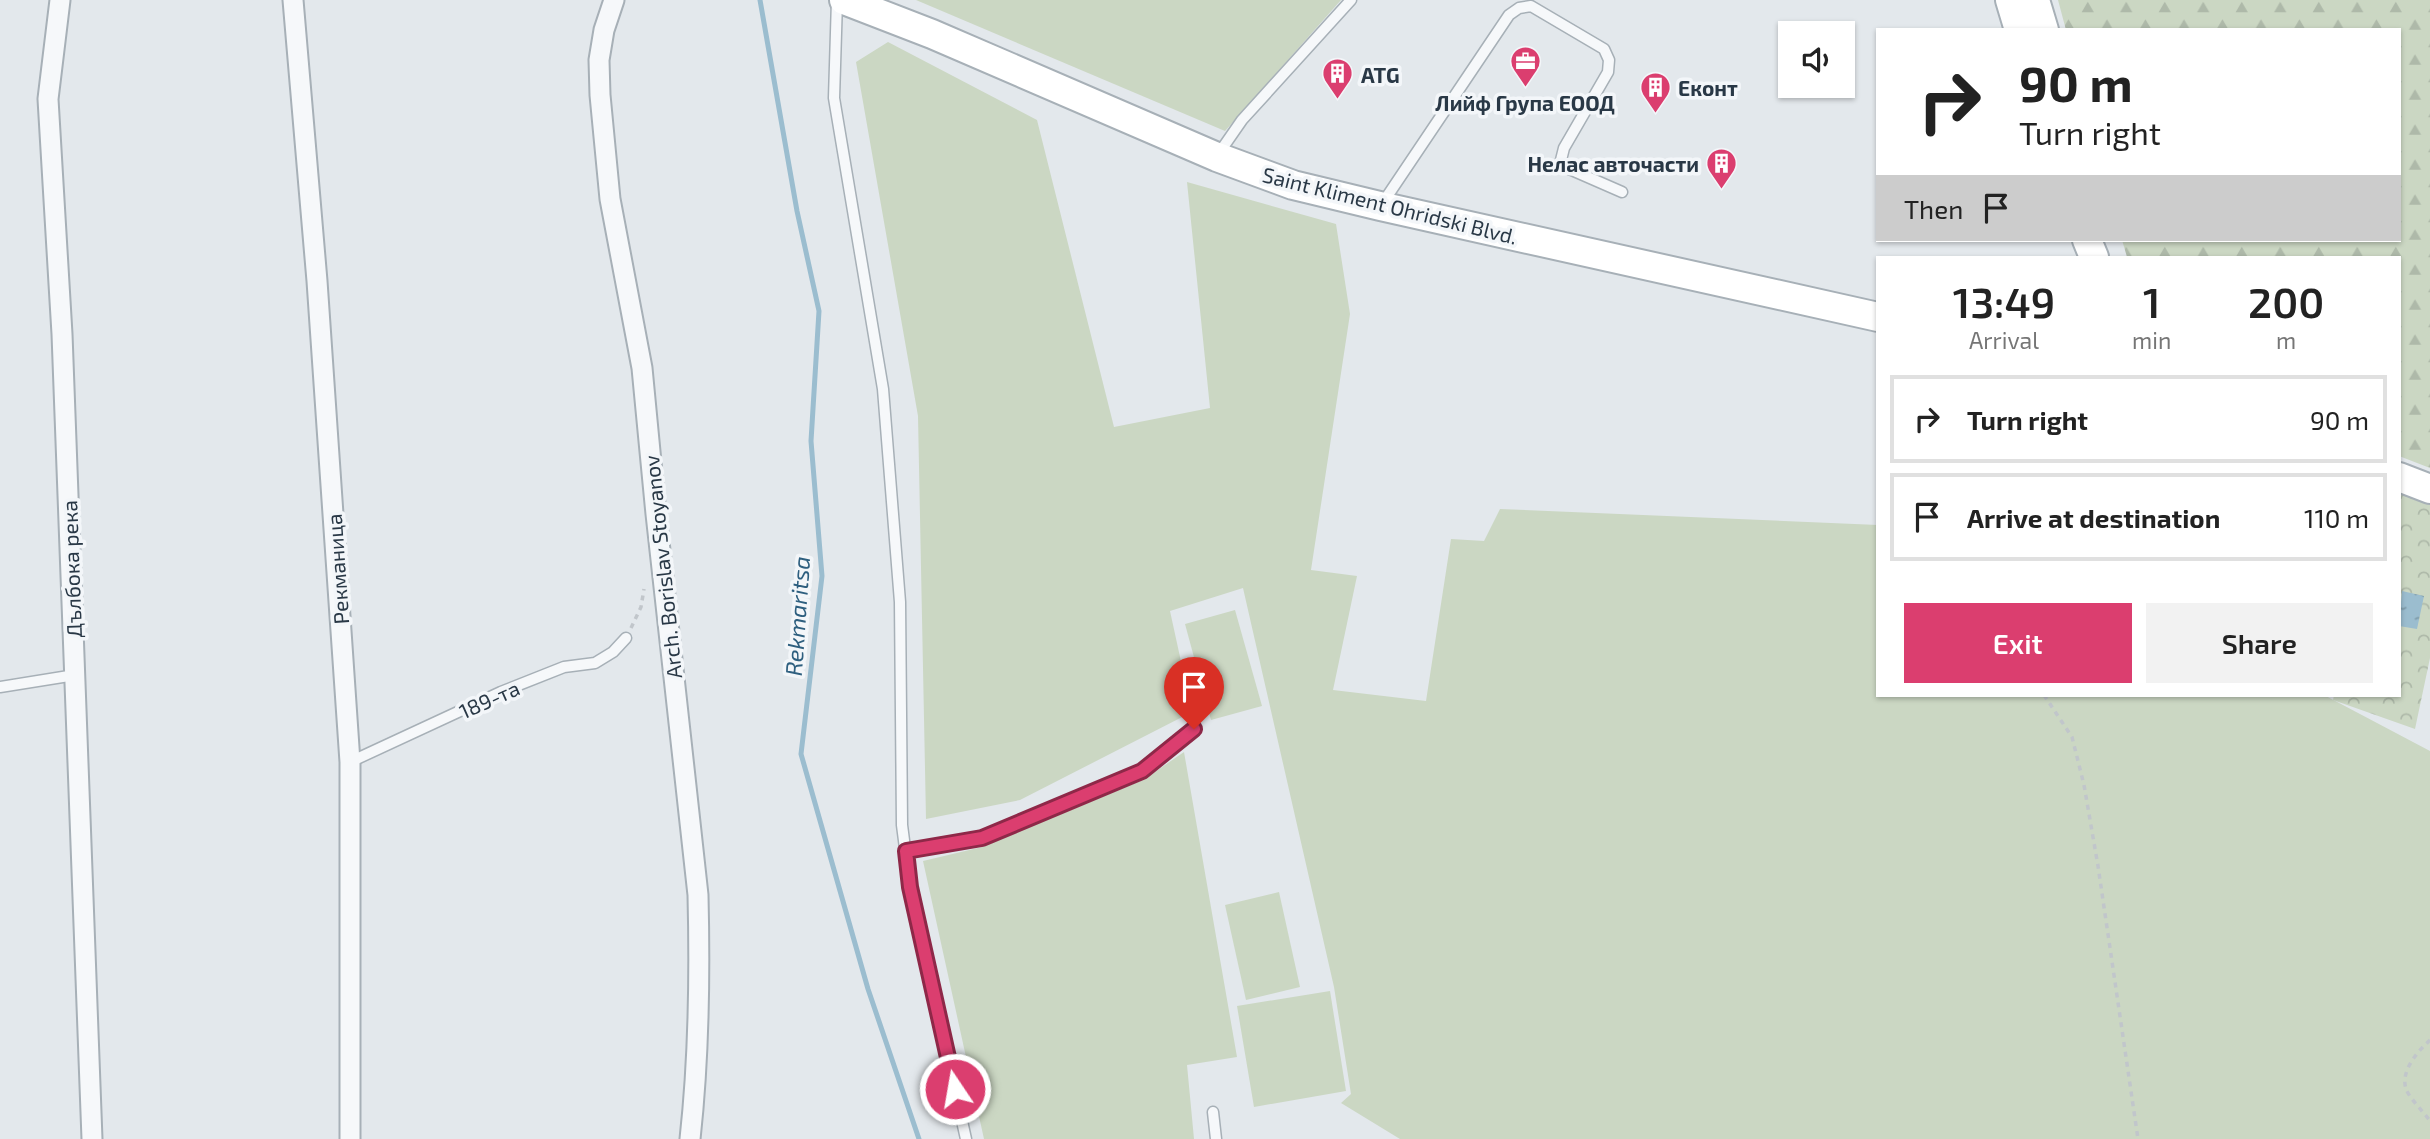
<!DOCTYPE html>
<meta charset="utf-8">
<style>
body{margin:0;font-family:"Exo 2",sans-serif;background:#f2f2f2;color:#222;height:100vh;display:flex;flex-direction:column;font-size:26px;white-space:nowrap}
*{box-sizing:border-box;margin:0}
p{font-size:23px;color:#767676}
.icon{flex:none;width:38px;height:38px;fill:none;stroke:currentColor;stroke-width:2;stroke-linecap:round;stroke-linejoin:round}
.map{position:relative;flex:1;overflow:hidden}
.side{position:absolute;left:1876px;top:256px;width:525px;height:441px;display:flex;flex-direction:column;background:#fff;border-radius:0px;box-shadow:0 2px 5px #0004}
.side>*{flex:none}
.hud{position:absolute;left:1876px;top:28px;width:525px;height:214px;border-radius:0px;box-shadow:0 2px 5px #0004;background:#fff;color:#222;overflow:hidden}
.tools{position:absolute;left:1778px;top:21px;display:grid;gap:14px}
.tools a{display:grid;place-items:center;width:77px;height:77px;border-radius:0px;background:#fff;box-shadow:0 2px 5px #0004;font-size:35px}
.pin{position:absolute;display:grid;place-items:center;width:60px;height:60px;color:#fff;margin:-72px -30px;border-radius:50% 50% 50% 0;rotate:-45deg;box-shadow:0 0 7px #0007}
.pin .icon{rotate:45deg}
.me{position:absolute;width:77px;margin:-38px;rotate:348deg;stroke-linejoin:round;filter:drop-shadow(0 0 5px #0008)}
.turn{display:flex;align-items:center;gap:24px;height:147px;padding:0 28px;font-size:32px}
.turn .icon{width:91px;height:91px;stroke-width:2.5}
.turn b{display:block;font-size:49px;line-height:60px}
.then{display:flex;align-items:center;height:66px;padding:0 28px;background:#0003;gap:14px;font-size:26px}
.eta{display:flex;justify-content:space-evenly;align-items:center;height:119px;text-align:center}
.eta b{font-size:42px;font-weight:600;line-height:49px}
.button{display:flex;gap:14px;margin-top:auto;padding:14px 28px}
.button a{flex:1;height:80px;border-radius:0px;background:#db3e6f;color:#fff;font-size:28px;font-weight:600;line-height:80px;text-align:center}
.button a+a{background:#f2f2f2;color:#222}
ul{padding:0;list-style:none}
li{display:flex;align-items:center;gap:21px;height:88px;margin:0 14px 10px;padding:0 14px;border:4px solid #e0e0e0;border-radius:0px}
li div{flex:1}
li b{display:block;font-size:26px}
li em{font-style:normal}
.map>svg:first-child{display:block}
</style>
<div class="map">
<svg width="2430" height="1139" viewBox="0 0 2430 1139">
<defs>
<pattern id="forest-firs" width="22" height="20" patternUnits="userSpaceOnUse" patternTransform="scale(1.75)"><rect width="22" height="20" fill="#cbd7c3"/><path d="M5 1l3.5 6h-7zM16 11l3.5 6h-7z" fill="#aeb9a9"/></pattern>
<pattern id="park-crowns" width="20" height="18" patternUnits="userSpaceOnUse" patternTransform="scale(1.75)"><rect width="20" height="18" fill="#cbd7c3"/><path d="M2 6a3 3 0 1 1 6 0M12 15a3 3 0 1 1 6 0" fill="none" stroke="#aeb9a9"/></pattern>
<pattern id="water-ripples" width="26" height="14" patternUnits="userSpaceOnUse" patternTransform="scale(1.75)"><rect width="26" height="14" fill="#9bbdcf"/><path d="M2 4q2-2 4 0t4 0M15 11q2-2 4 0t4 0" fill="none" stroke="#7e9baa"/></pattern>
</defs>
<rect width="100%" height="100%" fill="#e3e8ec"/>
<g fill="#cbd7c3">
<polygon points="916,0 1341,0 1225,131"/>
<polygon points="888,42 1037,120 1114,427 1210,408 1187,182 1336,224 1350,314 1311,570 1357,576 1333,690 1426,701 1451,539 1484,541 1500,509 1878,525 1878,695 2324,695 2430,751 2430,1139 1400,1139 1341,1103 1351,1094 1334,987 1243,588 1170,611 1192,712 1020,800 926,819 918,416 856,62"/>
<polygon points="1235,610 1262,706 1211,720 1185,624"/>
<polygon points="1184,752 1237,1057 1187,1065 1194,1139 984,1139 923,861 982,847 1143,780"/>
<polygon points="1279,892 1300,987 1246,1000 1225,905"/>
<polygon points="1330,991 1346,1091 1254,1107 1237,1006"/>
</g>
<polygon fill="url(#forest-firs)" points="2058,0 2430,0 2430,468 2399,456 2399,257 2127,257 2122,240 2399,240 2399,30 2066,30"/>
<polygon fill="url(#park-crowns)" points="2399,493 2430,504 2430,658 2415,729 2333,700 2334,695 2399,695"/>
<polygon fill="url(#water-ripples)" points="2402,591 2424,596 2417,629 2399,626"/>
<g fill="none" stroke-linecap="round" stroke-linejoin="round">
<polyline stroke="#9bbdcf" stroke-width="5" points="760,0 797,211 819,311 811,441 822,576 801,754 868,989 919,1139"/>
<defs>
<g id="lane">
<polyline points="837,0 834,98 883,389 900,602 902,825 910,887 966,1139"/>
<polyline points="1217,156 1242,120 1351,0"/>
<polyline points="1382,204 1509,15 1519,8 1531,6 1604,49 1609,60 1608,72 1564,148 1561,160 1567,168 1622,192"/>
<polyline points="0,687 75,675"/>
<polyline points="350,762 501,692 564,667 595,663 613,652 626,638"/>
<polyline points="906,851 982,838 1142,771 1194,729"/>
<polyline points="1213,1112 1216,1139"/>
</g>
<g id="street">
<polyline points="60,0 48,99 62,334 92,1139"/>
<polyline points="293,0 317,281 350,762 350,1139"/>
<path d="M614,0L604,30L599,60L600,95L610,199L642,368L656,514L698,895C700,976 699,1058 690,1139"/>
</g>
<g id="secondary">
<polyline points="844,0 932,34 1217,157 1293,185 1380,206 1878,317"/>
<polyline points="2010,0 2019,30"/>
<polyline points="2035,0 2044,30"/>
<polyline points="2087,240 2094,257"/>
<polyline points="2399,477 2430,489"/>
</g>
</defs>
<use href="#lane" stroke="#a7b0b7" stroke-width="13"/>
<use href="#street" stroke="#a7b0b7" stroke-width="23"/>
<use href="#secondary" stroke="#a7b0b7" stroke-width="32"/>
<g stroke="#c1c6cb" stroke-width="3.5" stroke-dasharray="5 5" stroke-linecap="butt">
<polyline points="631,628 641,607 644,589"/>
<polyline points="2044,695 2072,737 2084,785 2098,866 2138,1139"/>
<path d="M2430,1040C2418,1051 2400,1071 2406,1089C2410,1099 2423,1111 2430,1121"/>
</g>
<use href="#lane" stroke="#f6f8fa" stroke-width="10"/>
<use href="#street" stroke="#f6f8fa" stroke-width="19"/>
<use href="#secondary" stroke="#fff" stroke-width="28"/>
</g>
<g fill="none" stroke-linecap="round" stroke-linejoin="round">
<defs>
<polyline id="route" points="955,1089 910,887 906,851 982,838 1142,771 1194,729"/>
</defs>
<use href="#route" stroke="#8e2848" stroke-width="18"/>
<use href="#route" stroke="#db3e6f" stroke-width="12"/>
</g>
<defs>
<symbol id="office-pin" viewBox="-11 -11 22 30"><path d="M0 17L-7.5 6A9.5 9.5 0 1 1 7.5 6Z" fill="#db3e6f" stroke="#f3f6f9"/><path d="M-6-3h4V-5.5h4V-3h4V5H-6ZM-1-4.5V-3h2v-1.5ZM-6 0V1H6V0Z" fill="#fff"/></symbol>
<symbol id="building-pin" viewBox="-11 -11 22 30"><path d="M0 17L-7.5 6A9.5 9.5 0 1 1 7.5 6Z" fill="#db3e6f" stroke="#f3f6f9"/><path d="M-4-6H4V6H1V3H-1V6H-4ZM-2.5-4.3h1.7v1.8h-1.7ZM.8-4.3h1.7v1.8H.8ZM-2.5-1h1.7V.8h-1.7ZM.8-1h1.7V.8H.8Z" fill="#fff"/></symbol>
</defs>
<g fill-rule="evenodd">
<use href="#office-pin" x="1508" y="44" width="35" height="47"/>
<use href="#building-pin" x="1320" y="56" width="35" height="47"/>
<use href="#building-pin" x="1638" y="70" width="35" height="47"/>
<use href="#building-pin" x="1704" y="146" width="35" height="47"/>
</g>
<g text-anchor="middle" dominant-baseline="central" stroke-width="7" stroke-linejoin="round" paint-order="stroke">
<g font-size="21" font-weight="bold" fill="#293846" stroke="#f3f6f9" text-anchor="start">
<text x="1361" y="74">ATG</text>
<text x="1678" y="87">Еконт</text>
<text x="1525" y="102" text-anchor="middle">Лийф Група ЕООД</text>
<text x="1699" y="163" text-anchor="end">Нелас авточасти</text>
</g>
<g font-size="21" fill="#293846" stroke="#f3f6f9">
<text transform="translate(1390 205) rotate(14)">Saint Kliment Ohridski Blvd.</text>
<text transform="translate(662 567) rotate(-96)">Аrch. Borislav Stoyanov</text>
<text transform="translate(71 569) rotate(-92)">Дълбока река</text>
<text transform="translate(337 569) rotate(-94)">Рекманица</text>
<text transform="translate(489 699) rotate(-24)">189-та</text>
</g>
<g font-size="23" font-style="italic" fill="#2e5f7f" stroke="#f3f6f9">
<text transform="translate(797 616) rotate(-86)">Rekmaritsa</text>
</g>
</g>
</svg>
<div class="tools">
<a><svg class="icon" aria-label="sound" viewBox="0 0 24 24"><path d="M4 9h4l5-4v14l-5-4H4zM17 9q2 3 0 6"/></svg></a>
</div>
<div class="pin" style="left:1194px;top:729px;background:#d93025"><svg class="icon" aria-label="arrive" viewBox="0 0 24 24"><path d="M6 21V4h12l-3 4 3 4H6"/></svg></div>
<svg class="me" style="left:955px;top:1089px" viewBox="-20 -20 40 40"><circle r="17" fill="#db3e6f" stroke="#fff" stroke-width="3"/><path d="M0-11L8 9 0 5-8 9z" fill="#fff"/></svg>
<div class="hud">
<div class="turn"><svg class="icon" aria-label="right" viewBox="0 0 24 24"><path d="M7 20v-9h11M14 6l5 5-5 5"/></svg><div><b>90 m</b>Turn right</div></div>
<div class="then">Then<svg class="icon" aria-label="arrive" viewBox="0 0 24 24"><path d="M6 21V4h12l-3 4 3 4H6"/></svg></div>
</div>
<section class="side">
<div class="eta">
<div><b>13:49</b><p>Arrival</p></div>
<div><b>1</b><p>min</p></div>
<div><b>200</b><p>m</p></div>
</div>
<ul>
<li><svg class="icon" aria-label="right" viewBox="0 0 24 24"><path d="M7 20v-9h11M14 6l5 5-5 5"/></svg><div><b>Turn right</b></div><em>90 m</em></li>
<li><svg class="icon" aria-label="arrive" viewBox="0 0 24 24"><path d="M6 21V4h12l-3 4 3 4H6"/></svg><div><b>Arrive at destination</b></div><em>110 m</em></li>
</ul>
<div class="button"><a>Exit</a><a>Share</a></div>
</section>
</div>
